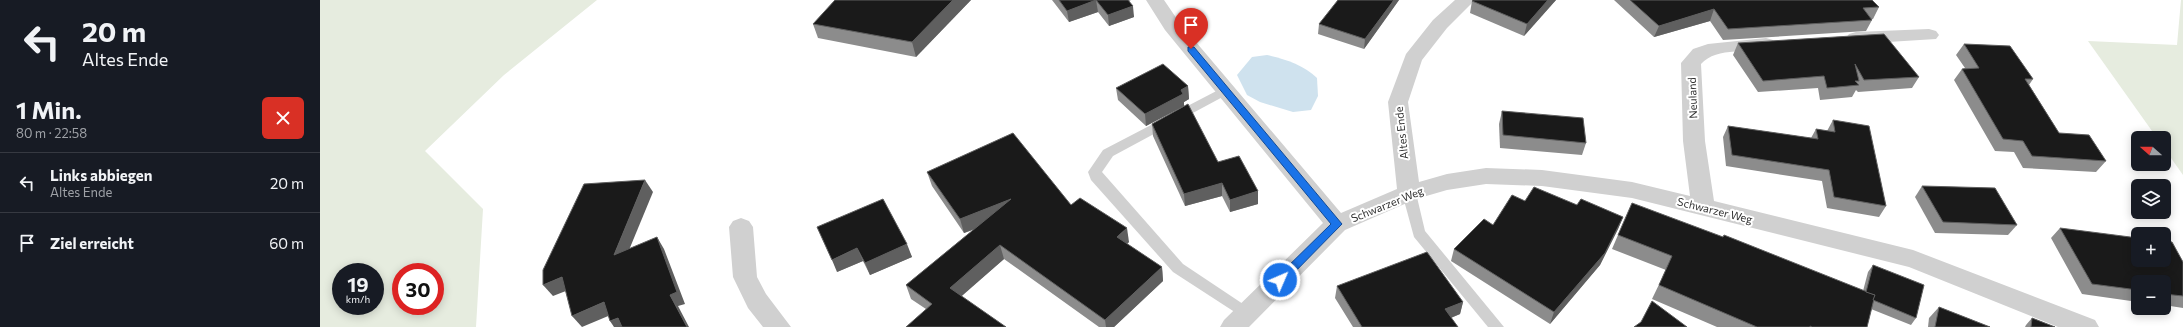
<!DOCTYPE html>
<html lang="de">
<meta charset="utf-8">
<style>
body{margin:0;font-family:Commissioner,sans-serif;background:#242831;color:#f1f3f6;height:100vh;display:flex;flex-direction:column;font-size:15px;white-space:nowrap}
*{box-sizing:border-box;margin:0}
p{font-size:13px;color:#9ea1a6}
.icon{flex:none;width:22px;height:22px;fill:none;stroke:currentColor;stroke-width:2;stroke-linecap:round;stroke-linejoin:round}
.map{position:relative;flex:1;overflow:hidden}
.side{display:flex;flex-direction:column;background:#171b24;width:320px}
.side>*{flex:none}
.guide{background:#171b24;color:#f1f3f6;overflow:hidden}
.needle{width:26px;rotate:291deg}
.fabs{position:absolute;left:1811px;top:131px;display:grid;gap:8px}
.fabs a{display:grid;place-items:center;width:40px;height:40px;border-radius:6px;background:#171b24;box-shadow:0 2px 10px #0003;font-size:20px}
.speed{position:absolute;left:12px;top:263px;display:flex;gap:8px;font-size:20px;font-weight:700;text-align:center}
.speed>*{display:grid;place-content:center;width:52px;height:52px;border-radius:50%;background:#171b24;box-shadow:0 2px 10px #0003;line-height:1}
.speed small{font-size:10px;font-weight:400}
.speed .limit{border:6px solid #d22;background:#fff;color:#111}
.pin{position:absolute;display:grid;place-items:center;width:34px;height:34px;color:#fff;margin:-41px -17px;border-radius:50% 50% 50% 0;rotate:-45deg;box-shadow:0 0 4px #0007}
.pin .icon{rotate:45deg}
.me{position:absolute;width:44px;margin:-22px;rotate:45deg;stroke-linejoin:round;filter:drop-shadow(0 0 3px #0008)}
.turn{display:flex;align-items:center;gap:14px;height:84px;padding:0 16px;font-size:18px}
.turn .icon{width:52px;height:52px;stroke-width:2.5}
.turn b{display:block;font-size:28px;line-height:34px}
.round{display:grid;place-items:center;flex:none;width:42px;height:42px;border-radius:6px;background:#242831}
.headline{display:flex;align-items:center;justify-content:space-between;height:68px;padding:0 16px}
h1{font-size:24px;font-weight:700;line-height:30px}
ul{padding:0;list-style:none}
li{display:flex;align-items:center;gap:12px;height:60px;padding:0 16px;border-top:1px solid #363941}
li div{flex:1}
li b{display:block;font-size:15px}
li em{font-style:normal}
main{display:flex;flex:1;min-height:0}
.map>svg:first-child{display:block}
</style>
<main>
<section class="side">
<div class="guide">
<div class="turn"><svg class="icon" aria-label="left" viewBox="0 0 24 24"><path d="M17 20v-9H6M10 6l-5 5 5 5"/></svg><div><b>20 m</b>Altes Ende</div></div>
</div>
<div class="headline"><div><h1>1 Min.</h1><p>80 m · 22:58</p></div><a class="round" style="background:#d93025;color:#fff"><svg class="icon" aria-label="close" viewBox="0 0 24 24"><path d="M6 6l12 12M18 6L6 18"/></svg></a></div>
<ul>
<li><svg class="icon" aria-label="left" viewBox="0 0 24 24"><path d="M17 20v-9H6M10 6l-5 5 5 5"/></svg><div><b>Links abbiegen</b><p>Altes Ende</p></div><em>20 m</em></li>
<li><svg class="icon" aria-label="arrive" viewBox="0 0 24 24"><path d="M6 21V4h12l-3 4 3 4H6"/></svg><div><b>Ziel erreicht</b></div><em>60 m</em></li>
</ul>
</section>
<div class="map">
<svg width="1863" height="327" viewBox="0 0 1863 327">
<rect width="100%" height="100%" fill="#fff"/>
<g fill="#e6ecdf" fill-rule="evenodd">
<path d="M0,0H277L184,75L105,151L163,209L156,327H0ZM21,272H55V306H21ZM81,272H115V306H81Z"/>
<polygon points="1861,0 1863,0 1863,175 1844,148 1844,138 1837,138 1768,41 1857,45"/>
</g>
<path fill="#cfe2ee" d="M947,55C965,59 984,65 997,78L998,96L991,110L973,112L940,102L927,95L917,75L932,57Z"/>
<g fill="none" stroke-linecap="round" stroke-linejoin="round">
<g fill="#d0d0d0" fill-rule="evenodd">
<polygon points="906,86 910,87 912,90 910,93 793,156 782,172 863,264 932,310 934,314 932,318 927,320 853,272 771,180 768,172 783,150"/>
<polygon points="1089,188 1094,190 1096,193 1105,231 1184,327 1168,327 1094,237 1082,193 1084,190"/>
</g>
<g fill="#d0d0d0" fill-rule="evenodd">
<path d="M826,0H844L859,22L1021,213L1077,189L1068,102L1086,54L1113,20L1135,0H1155L1127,28L1102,60L1088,102L1099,182L1127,174L1166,168L1222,170L1312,182L1370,196L1363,141L1361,63L1373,49L1388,44L1446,38L1453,40L1456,44L1453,48C1431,54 1397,46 1381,64L1385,141L1394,201L1593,250L1775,320L1779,327H1738L1589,267L1312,198L1222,186L1166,184L1127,190L1096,199L1025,230L929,327H900L904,320L1003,223L845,30Z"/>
<polygon points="1609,29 1616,31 1619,35 1616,39 1536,44 1529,42 1526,38 1529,34 1536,32"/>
<polygon points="421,218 429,221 433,227 437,277 446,294 471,327 443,327 428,308 413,277 409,227 413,221"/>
</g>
</g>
<g fill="#8c8c8c">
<polygon points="651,0 596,57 498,38 493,24"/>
<polygon points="732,0 811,0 809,1 814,17 789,26 778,12 749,22"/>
<polygon points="1079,0 1044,49 998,34 999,24"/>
<polygon points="1153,0 1236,0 1204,36 1150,13 1152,1"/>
<polygon points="1294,0 1552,0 1559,7 1553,19 1551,19 1552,20 1546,31 1403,40 1390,21 1334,37"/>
<polygon points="1418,43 1599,77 1592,88 1538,92 1536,90 1532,97 1500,100 1498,88 1438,92 1413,55"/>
<polygon points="1644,44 1713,79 1709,85 1739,133 1786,161 1776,172 1703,168 1694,152 1675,151 1634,80 1642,69 1645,68 1636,55"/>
<polygon points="868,86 869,99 864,102 864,106 826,126 798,100 796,88"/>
<polygon points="1182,111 1266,143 1262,155 1180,148 1179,124"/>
<polygon points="1513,120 1566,206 1559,217 1507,208 1502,181 1406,166 1403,137 1408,126 1491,138 1496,129 1507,131"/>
<polygon points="832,124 898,162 938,191 938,204 910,212 902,196 865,206 833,136"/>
<polygon points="607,172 751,205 809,242 807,244 842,267 843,281 794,327 779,327 684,259 641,296 606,309 591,299 586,285 653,230 644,233 612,186"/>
<polygon points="1602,186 1697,225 1688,235 1615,233 1595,197"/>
<polygon points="563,199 592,257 550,275 543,261 517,272"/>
<polygon points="1205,201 1257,205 1303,217 1298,229 1280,265 1230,324 1131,261 1134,249 1173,225"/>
<polygon points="1740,228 1863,262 1863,308 1844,305 1844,282 1818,282 1818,302 1762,294 1731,238"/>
<polygon points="1298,235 1543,291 1548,272 1553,265 1596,318 1591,325 1551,309 1547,327 1397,327 1332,299 1346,270 1292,249"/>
<polygon points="1017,286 1143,302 1140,314 1131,318 1138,327 1033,327 1015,298"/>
<polygon points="1619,307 1670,327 1608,327 1609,318"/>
<polygon points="1712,318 1735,327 1705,327 1706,325"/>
</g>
<g fill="#5f5f5f">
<polygon points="633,0 651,0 596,57 592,42"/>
<polygon points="776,0 778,12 749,22 747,11"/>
<polygon points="1074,0 1079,0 1044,49 1045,39"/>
<polygon points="1228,0 1236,0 1204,36 1207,24"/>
<polygon points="813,6 814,17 789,26 788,15"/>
<polygon points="1394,9 1390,21 1334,37 1339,26"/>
<polygon points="868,86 869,99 864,102 864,106 826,126 825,114 861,90"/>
<polygon points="325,180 333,192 302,267 294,255"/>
<polygon points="902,183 902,196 865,206 864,194"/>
<polygon points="938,191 938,204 910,212 910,200"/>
<polygon points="691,199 695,213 644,233 640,219"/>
<polygon points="1303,217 1298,229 1280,265 1230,324 1234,312"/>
<polygon points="807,228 809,242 799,251 797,237"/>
<polygon points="337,237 344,249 365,304 358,306 369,327 367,327 350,295"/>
<polygon points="587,244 592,257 550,275 545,263"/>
<polygon points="680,245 684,259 635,302 630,288"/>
<polygon points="537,248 543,261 517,272 512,260"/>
<polygon points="842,267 843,281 794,327 786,327 785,320"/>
<polygon points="242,277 251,289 233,296 223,285"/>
<polygon points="284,302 293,314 262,327 252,316"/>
<polygon points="1143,302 1140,314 1123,321 1125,309"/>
<polygon points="298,318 304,327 294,327 290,321"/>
</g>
<g fill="#1a1a1a" stroke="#5f5f5f">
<polygon points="515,0 633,0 592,42 493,24"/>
<polygon points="739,0 808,0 813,6 788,15 776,0 747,11"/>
<polygon points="1018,0 1074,0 1045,39 999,24"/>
<polygon points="1153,0 1228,0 1207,24 1152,1"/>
<polygon points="1310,0 1552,0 1559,7 1543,8 1552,20 1408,29 1394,9 1339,26"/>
<polygon points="1564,34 1599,77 1544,80 1535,64 1539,81 1535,81 1539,85 1507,88 1504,76 1443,81 1418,43"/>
<polygon points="1644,44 1690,46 1713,79 1705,79 1739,133 1769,135 1786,161 1712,156 1703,141 1683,139 1642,69 1659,68"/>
<polygon points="843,64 868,86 861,90 863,94 825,114 796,88"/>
<polygon points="868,104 898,162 919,156 938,191 910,200 902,183 864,194 832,124"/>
<polygon points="1182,111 1263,118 1266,143 1183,135"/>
<polygon points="1513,120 1549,126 1566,206 1514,197 1509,170 1412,155 1408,126 1498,139 1496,129 1515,132"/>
<polygon points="693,133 751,205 760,198 807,228 797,237 842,267 785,320 680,245 630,288 686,327 586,327 612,304 586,285 691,199 640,219 607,172"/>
<polygon points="325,180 294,255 337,237 357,292 350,295 367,327 302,327 298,318 290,321 284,302 252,316 242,277 223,285 223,270 264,184"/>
<polygon points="1602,186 1675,188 1697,225 1623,222"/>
<polygon points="1214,187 1257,205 1261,199 1303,217 1285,253 1234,312 1134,249 1164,219 1173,225 1192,195 1205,201"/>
<polygon points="563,199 587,244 545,263 537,248 512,260 497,227"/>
<polygon points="1312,203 1403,237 1404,235 1555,295 1547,327 1492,327 1490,326 1490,327 1437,327 1339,285 1352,256 1298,235"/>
<polygon points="1740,228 1818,238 1818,260 1844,260 1844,241 1852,242 1863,262 1863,296 1844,294 1844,282 1818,282 1818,290 1772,284"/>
<polygon points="1107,252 1143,302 1125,309 1138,327 1042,327 1017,286"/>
<polygon points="1553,265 1604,285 1596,318 1553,300 1555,295 1546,292"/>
<polygon points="1332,301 1367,327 1314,327 1321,322"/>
<polygon points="1619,307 1670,327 1615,327"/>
<polygon points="1712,318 1735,327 1711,327"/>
</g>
<polygon fill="#1a73e8" stroke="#114b97" points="868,47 874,47 1022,224 964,283 957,283 957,277 1011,224 868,51"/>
<g text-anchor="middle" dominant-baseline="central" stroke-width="4" stroke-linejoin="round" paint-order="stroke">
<g font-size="11" fill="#333" stroke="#fff">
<text transform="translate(1372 98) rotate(-92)">Neuland</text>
<text transform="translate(1081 133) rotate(-96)">Altes Ende</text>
<text transform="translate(1067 204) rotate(-22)">Schwarzer Weg</text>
<text transform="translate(1395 210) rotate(14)">Schwarzer Weg</text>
</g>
</g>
</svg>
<div class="fabs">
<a><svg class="needle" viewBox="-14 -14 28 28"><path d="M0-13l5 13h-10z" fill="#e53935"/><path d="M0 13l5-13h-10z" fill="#9ea1a6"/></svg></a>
<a><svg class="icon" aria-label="layers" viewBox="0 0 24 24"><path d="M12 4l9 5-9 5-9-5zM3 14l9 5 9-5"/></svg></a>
<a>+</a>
<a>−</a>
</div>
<div class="speed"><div>19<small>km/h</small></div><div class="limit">30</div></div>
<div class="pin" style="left:871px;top:49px;background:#d93025"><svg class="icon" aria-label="arrive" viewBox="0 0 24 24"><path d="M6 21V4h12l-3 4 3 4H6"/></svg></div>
<svg class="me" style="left:960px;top:280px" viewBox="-20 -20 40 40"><circle r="17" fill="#1a73e8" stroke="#fff" stroke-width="3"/><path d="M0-11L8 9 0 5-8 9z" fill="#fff"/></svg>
</div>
</main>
